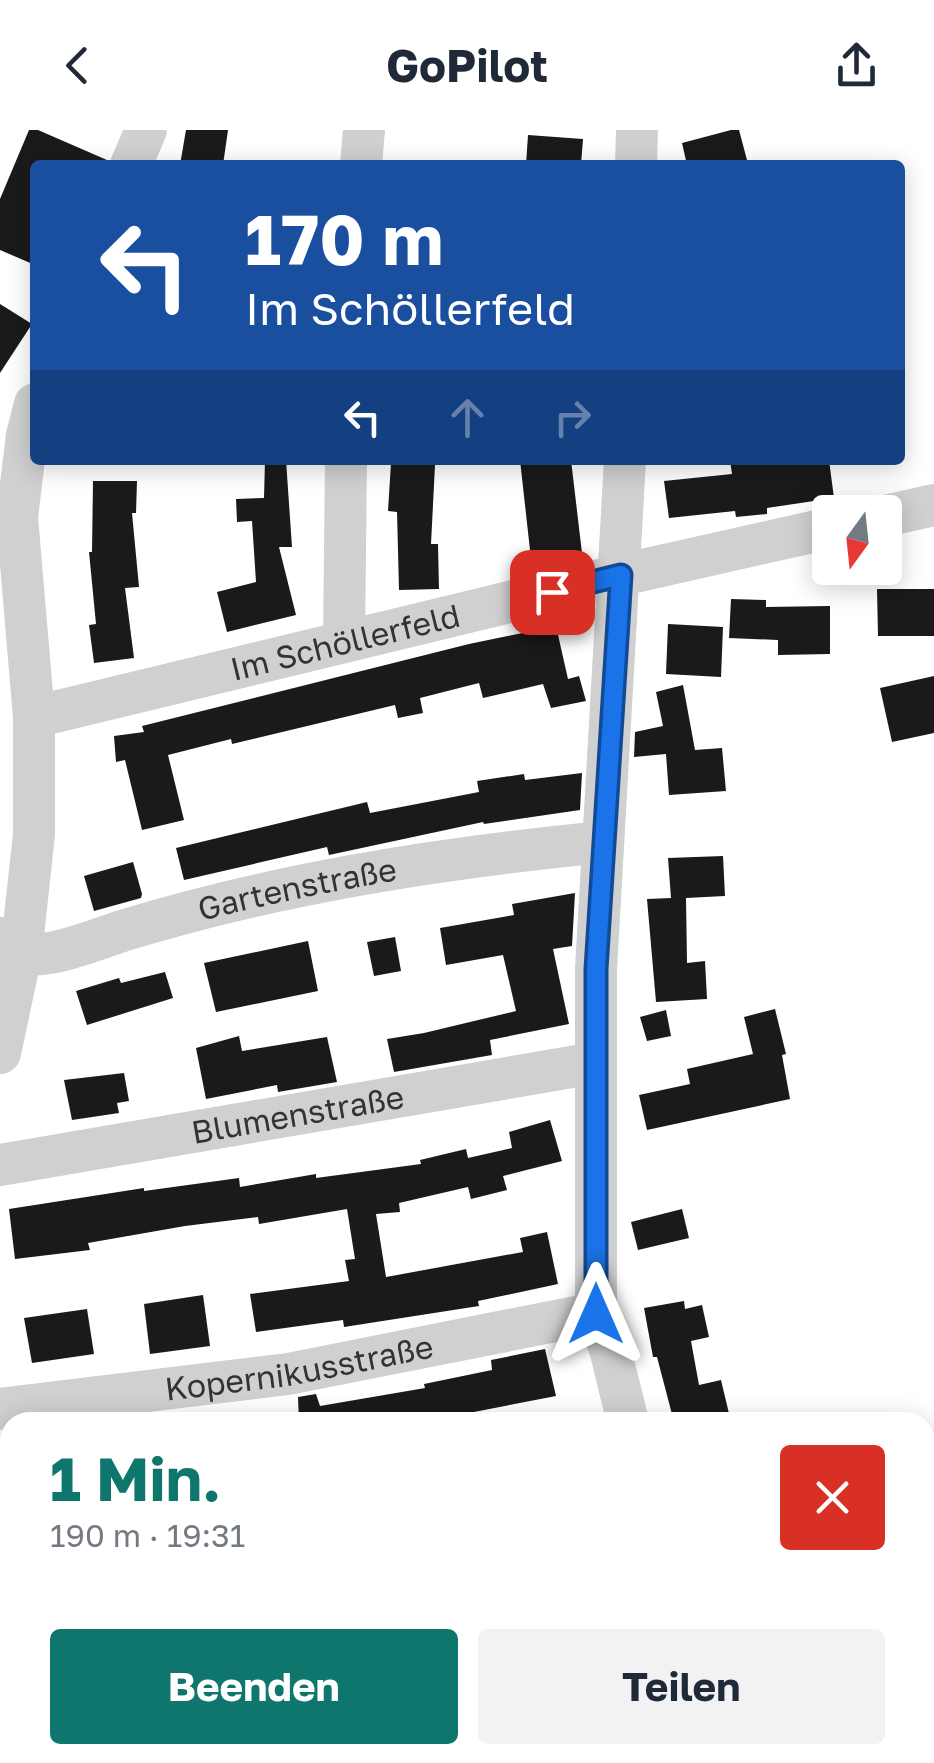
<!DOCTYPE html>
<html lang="de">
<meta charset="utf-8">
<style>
body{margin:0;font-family:"Golos Text",sans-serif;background:#f2f2f3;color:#1f2937;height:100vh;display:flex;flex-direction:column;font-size:38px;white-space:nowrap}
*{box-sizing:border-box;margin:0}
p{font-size:32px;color:#747a83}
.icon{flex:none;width:55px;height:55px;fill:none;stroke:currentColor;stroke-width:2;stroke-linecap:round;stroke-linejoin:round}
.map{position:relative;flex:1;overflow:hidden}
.drawer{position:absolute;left:0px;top:1282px;width:935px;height:352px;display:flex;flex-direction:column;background:#fff;border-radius:30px 30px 0 0;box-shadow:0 5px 25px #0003}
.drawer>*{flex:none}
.guide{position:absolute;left:30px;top:30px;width:875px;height:305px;border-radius:10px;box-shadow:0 5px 25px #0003;background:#1a4fa0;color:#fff;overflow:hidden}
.needle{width:65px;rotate:195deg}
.buttons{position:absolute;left:812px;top:365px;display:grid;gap:20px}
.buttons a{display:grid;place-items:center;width:90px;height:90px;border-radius:10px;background:#fff;box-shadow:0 5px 25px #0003;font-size:50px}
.pin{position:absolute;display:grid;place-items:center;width:85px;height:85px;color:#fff;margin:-42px;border-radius:20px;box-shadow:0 5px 15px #0006}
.me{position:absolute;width:110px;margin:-55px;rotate:0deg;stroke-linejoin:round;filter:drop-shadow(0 0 8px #0008)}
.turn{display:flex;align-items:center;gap:35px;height:210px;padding:0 50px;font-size:45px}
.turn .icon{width:130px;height:130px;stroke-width:2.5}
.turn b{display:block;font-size:70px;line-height:85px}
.lanes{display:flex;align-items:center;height:95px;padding:0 50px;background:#0003;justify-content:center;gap:50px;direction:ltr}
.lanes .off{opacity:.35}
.round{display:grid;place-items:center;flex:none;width:105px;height:105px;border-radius:10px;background:#f2f2f3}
.overview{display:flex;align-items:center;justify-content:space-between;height:170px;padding:0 50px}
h1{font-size:60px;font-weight:700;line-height:75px;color:#0f766e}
.button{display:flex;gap:20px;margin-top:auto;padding:20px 50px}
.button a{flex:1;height:115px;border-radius:10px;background:#0f766e;color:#fff;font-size:40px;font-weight:700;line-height:115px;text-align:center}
.button a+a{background:#f2f2f3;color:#1f2937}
header{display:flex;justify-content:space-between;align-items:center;height:130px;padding:0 50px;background:#fff;font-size:45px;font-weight:700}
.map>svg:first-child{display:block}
</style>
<header><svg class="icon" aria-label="back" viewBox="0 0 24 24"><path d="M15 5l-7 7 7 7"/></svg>GoPilot<svg class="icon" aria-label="share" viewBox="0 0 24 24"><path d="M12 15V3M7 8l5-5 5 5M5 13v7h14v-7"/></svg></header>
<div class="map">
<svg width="934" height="1633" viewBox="0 0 934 1633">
<rect width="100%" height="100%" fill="#fff"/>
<g fill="#1a1a1a">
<polygon points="29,0 38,0 107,30 106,35 35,35 35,135 0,120 0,69"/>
<polygon points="186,0 228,0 223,35 180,35"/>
<polygon points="731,0 739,0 747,30 725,35 687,35 682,13"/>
<polygon points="528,5 583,9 581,35 526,35"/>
<polygon points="0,174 32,194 0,243"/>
<polygon points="265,330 286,330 292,417 279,417 296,485 227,502 217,462 256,452 252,391 237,392 236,369 264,368"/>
<polygon points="520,330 571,330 582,423 531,429"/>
<polygon points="730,330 829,330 834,368 767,378 767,384 736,387 735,381 669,388 664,351 732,344"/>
<polygon points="391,333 435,335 431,414 438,414 439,459 399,460 397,382 388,381"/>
<polygon points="93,351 137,351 136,383 132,383 139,457 125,458 134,528 94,533 89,495 96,494 89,422 92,422"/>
<polygon points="877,459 934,459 934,506 878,506"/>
<polygon points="731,469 766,470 766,477 830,476 830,524 778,525 778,510 729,508"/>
<polygon points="668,494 723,497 721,547 666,544"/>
<polygon points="556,496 568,549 579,546 586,571 551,578 543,554 483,568 479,553 420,568 423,583 398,588 395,575 232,614 231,609 168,625 184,690 142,700 125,630 116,632 114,606 144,602 142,596 469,514"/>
<polygon points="934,546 934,603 892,612 880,558"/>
<polygon points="683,555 695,620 722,618 726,661 669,665 666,624 634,627 635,602 663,596 656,562"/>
<polygon points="582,643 580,680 484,694 483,692 329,725 327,717 184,750 176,718 367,672 370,683 479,662 477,651 524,644 525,650"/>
<polygon points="723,726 725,766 686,768 687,833 705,831 707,869 656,872 647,769 671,768 668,728"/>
<polygon points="133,732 142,764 141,768 94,781 84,746"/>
<polygon points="575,763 572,816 553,819 569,894 490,910 492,925 394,942 387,909 424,903 516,881 503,825 446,835 440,798 514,785 512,774"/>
<polygon points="395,807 401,841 374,846 367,812"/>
<polygon points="308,811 318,861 216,882 204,833"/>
<polygon points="165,842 173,868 87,895 76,861 119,848 121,853"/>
<polygon points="775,879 786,924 782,925 790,969 647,1000 639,965 690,954 687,939 753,924 744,887"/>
<polygon points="666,880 671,906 647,911 640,887"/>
<polygon points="239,906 242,921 327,907 337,952 278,962 277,955 206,969 196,918"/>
<polygon points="124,943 129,971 117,973 119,983 72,990 64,950"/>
<polygon points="550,990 562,1031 503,1046 507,1060 471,1069 468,1057 399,1073 400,1082 376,1084 386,1147 523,1122 520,1108 547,1102 558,1154 478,1171 479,1176 344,1197 343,1190 256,1202 250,1164 349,1151 345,1130 355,1129 347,1079 259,1094 258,1087 185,1096 88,1113 90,1120 15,1129 9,1079 144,1058 144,1061 239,1048 240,1057 316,1044 316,1048 421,1034 420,1030 466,1019 468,1028 512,1018 509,1002"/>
<polygon points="682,1079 689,1108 638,1120 631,1092"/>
<polygon points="203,1165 210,1216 150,1224 144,1174"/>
<polygon points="684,1171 685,1179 702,1175 709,1207 691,1211 699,1255 721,1250 731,1292 674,1292 657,1227 653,1227 644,1178"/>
<polygon points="87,1179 94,1224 32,1233 24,1188"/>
<polygon points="545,1219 556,1266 474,1282 476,1289 461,1292 299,1292 298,1267 316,1264 320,1276 425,1258 424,1254 492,1240 491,1230"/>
</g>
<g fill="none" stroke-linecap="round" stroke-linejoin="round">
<g stroke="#d0d0d0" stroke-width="42">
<polyline points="131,35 146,0"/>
<polyline points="361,35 364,0"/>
<polyline points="636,35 637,0"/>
<polyline points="625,330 596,839 596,1183 610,1219 628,1292"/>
<polyline points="885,386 934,375"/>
<polyline points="344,512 346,330"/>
<path id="s1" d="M34,587L621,445L830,398"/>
<path id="s2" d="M1,808C6,812 13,820 19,822C42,832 98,809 122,801C279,753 440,728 603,712"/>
<polyline points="0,923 21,824 34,704 34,587 17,387 27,305 35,274"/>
<path id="s3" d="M0,1035L595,933"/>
<path id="s4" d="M0,1279L288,1244L596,1183"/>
<polyline points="0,1376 10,1395"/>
<polyline points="925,1405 934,1403"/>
<polyline points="0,1515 10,1513"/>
<polyline points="130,1625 132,1633"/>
<polyline points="662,1625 663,1633"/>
</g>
</g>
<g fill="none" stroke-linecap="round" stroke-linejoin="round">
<defs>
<polyline id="route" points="552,462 621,445 596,839 596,1184"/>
</defs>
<use href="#route" stroke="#114b97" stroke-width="25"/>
<use href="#route" stroke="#1a73e8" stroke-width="18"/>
</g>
<g text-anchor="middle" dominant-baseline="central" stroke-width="10" stroke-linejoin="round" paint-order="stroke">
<g font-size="32" fill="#333" stroke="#fff">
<text stroke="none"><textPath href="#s1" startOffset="320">Im Schöllerfeld</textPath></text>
<text stroke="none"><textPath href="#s2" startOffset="310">Gartenstraße</textPath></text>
<text stroke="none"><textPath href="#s3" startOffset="302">Blumenstraße</textPath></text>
<text stroke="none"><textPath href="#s4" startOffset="302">Kopernikusstraße</textPath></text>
</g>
</g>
</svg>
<div class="buttons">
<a><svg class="needle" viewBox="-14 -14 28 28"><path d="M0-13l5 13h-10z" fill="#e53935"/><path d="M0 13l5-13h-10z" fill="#747a83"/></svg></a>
</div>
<div class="pin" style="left:552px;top:462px;background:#d93025"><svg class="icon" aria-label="arrive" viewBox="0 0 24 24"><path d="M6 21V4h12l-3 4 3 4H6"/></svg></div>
<svg class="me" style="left:596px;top:1184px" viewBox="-20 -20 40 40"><path d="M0-17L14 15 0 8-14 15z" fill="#1a73e8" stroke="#fff" stroke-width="4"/></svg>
<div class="guide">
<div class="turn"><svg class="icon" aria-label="left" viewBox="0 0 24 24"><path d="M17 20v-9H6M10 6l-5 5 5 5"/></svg><div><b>170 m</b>Im Schöllerfeld</div></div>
<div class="lanes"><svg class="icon" aria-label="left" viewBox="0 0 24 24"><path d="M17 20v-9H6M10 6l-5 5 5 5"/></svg><svg class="icon off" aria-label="ahead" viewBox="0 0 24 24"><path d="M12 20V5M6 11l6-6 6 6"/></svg><svg class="icon off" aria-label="right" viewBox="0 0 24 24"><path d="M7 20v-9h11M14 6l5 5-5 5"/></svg></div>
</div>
<section class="drawer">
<div class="overview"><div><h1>1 Min.</h1><p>190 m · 19:31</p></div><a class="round" style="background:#d93025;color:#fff"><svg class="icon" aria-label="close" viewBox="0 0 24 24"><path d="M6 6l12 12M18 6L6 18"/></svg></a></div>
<div class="button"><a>Beenden</a><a>Teilen</a></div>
</section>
</div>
